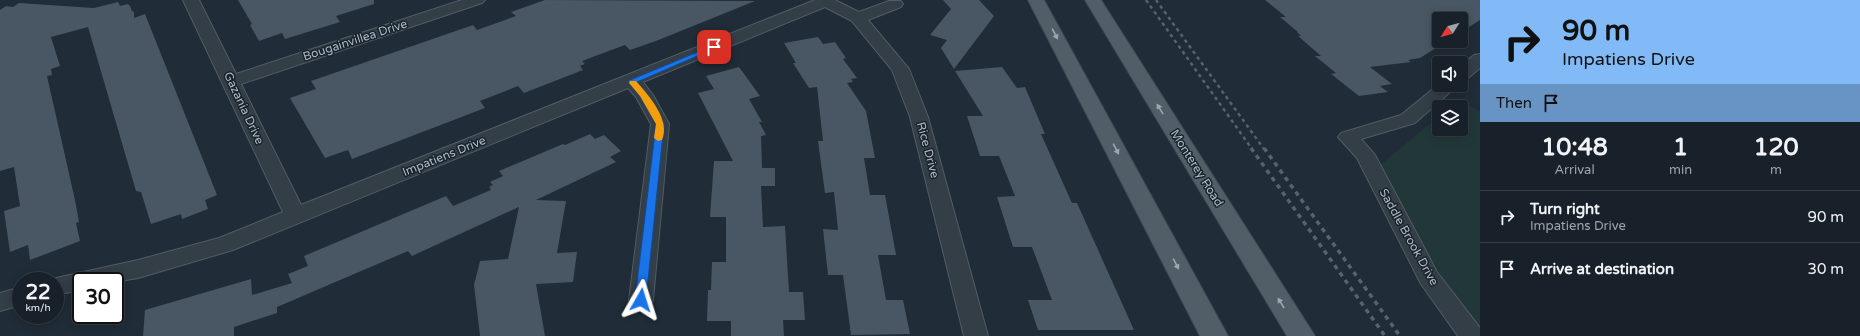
<!DOCTYPE html>
<style>
body{margin:0;font-family:"Varela Round",sans-serif;background:#252e35;color:#f1f3f6;height:100vh;display:flex;flex-direction:column;font-size:15px;white-space:nowrap}
*{box-sizing:border-box;margin:0}
p{font-size:13px;color:#9fa3a8}
.icon{flex:none;width:22px;height:22px;fill:none;stroke:currentColor;stroke-width:2;stroke-linecap:round;stroke-linejoin:round}
.map{position:relative;flex:1;overflow:hidden}
.details{display:flex;flex-direction:column;background:#182129;width:380px}
.details>*{flex:none}
.guide{background:#81baf6;color:#111;overflow:hidden}
.needle{width:26px;rotate:233deg}
.tools{position:absolute;left:1432px;top:12px;display:grid;gap:8px}
.tools a{display:grid;place-items:center;width:36px;height:36px;border-radius:4px;background:#182129;box-shadow:0 2px 10px #0003,0 0 0 1px #363e46;font-size:20px}
.speed{position:absolute;left:12px;top:272px;display:flex;gap:8px;font-size:20px;font-weight:700;text-align:center}
.speed>*{display:grid;place-content:center;width:52px;height:52px;border-radius:50%;background:#182129;box-shadow:0 2px 10px #0003,0 0 0 1px #363e46;line-height:1}
.speed small{font-size:10px;font-weight:400}
.speed .limit{border:2px solid #111;border-radius:6px;background:#fff;color:#111}
.pin{position:absolute;display:grid;place-items:center;width:34px;height:34px;color:#fff;margin:-17px;border-radius:8px;box-shadow:0 2px 6px #0006}
.me{position:absolute;width:44px;margin:-22px;rotate:6deg;stroke-linejoin:round;filter:drop-shadow(0 0 3px #0008)}
.turn{display:flex;align-items:center;gap:14px;height:84px;padding:0 16px;font-size:18px}
.turn .icon{width:52px;height:52px;stroke-width:2.5}
.turn b{display:block;font-size:28px;line-height:34px}
.then{display:flex;align-items:center;height:38px;padding:0 16px;background:#0003;gap:8px;font-size:15px}
.eta{display:flex;justify-content:space-evenly;align-items:center;height:68px;text-align:center}
.eta b{font-size:24px;font-weight:700;line-height:28px}
ul{padding:0;list-style:none}
li{display:flex;align-items:center;gap:12px;height:52px;padding:0 16px;border-top:1px solid #363e46}
li div{flex:1}
li b{display:block;font-size:15px}
li em{font-style:normal}
main{display:flex;flex:1;min-height:0}
.map>svg:first-child{display:block}
</style>
<main>
<div class="map">
<svg width="1480" height="336" viewBox="0 0 1480 336">
<rect width="100%" height="100%" fill="#202c37"/>
<polygon fill="#223838" points="1456,101 1480,111 1480,334 1462,312 1378,167 1439,116 1439,129 1461,129 1461,107 1449,107"/>
<g fill="#485763">
<polygon points="238,0 374,0 374,4 336,16 340,22 285,39 282,33 259,41 250,25 252,24"/>
<polygon points="545,0 755,1 656,41 630,50 625,45 582,61 585,64 580,66 583,70 524,93 518,86 480,101 485,108 352,159 348,150 325,158 290,98 316,89 311,81 473,25 477,30 516,16 511,12"/>
<polygon points="943,0 979,0 994,16 954,69 941,48 947,40 930,35 951,9"/>
<polygon points="1265,0 1480,0 1480,20 1461,32 1461,19 1439,19 1439,41 1447,41 1420,58 1408,60 1411,62 1370,67 1392,84 1380,86 1388,92 1359,96 1331,74 1336,73 1315,56 1321,56 1298,36 1301,36 1297,32 1298,32 1280,17 1286,17"/>
<polygon points="118,2 120,6 128,4 130,6 132,11 134,12 134,18 145,14 217,195 205,200 208,209 182,219 181,214 151,224 141,192 136,191 88,27 51,37 60,66 51,69 52,75 47,76 75,200 79,222 76,223 80,241 30,260 28,245 10,252 4,211 20,206 14,167 0,171 0,10 6,6 13,7 19,3 94,8"/>
<polygon points="818,37 823,44 835,42 846,58 843,59 857,78 851,79 853,82 847,83 866,111 875,158 864,158 870,195 885,195 896,255 878,255 886,300 903,300 910,334 851,335 843,275 828,275 823,229 838,230 834,192 825,193 818,141 823,141 817,87 809,88 793,63 796,63 784,43"/>
<polygon points="739,67 760,96 749,99 762,122 759,122 766,135 761,136 762,168 775,168 775,186 761,186 763,227 785,226 789,292 803,292 805,320 783,320 784,336 731,336 731,321 707,321 708,290 711,290 712,262 726,262 726,217 710,217 714,161 733,161 698,93 714,89 706,76"/>
<polygon points="1002,67 1017,88 1025,87 1045,134 1041,134 1072,203 1077,203 1134,330 1038,330 1028,300 1052,300 1032,247 1013,247 997,197 1015,196 999,156 980,156 967,116 983,116 955,71"/>
<polygon points="590,134 595,139 604,135 621,151 610,157 616,162 536,200 566,201 557,253 577,252 573,282 536,284 545,336 480,336 474,285 480,261 508,259 519,207 412,256 408,251 277,307 277,313 234,327 234,336 143,336 145,310 251,279 252,295 292,283 288,274 308,266 304,256 446,196 453,206 491,190 489,187 493,185 490,182 503,176 499,171 563,144 565,145"/>
</g>
<g fill="none" stroke-linecap="round" stroke-linejoin="round">
<defs>
<g id="minor">
<polygon points="183,0 199,0 236,74 462,0 485,0 482,3 241,84 301,205 815,0 835,0 859,12 889,1 901,1 903,4 901,7 868,20 909,69 928,117 988,336 964,336 910,117 892,70 852,21 825,7 643,82 653,95 669,124 653,300 649,307 641,309 633,307 629,300 651,124 636,97 628,88 233,250 138,278 115,282 115,281 81,281 81,290 55,295 55,281 46,281 47,280 138,260 219,238 283,212"/>
<polygon points="1480,54 1480,68 1467,79 1461,80 1461,66 1474,55"/>
<polygon points="1439,84 1458,85 1415,123 1361,139 1375,155 1437,272 1480,328 1480,336 1458,336 1421,284 1357,158 1338,137 1341,133 1401,115"/>
<polygon points="21,287 21,305 0,311 0,293"/>
</g>
<g id="primary">
<polygon points="1028,0 1044,0 1228,336 1200,336"/>
<polygon points="1085,0 1101,0 1315,336 1287,336"/>
</g>
</defs>
<use href="#minor" stroke="#515c65" stroke-width="2"/>
<use href="#primary" stroke="#3d4751" stroke-width="2"/>
<use href="#minor" fill="#343e47" fill-rule="evenodd"/>
<use href="#primary" fill="#515d67" fill-rule="evenodd"/>
<g stroke="#56626e" stroke-width="2.5" stroke-dasharray="3.5 3.5" stroke-linecap="butt">
<polyline points="1146,0 1252,149"/>
<polyline points="1156,0 1264,149"/>
</g>
<g stroke="#56626e" stroke-width="3.5" stroke-dasharray="4.5 4.5" stroke-linecap="butt">
<polyline points="1251,148 1385,336"/>
<polyline points="1264,148 1400,336"/>
</g>
</g>
<defs><path id="oneway-solid" d="M-6-.8H1V-3.2L6.5 0L1 3.2V.8H-6Z"/></defs>
<g fill="#9ba7b1">
<use href="#oneway-solid" transform="translate(1055 34) rotate(62)"/>
<use href="#oneway-solid" transform="translate(1160 109) rotate(-122)"/>
<use href="#oneway-solid" transform="translate(1116 149) rotate(62)"/>
<use href="#oneway-solid" transform="translate(1176 264) rotate(62)"/>
<use href="#oneway-solid" transform="translate(1281 303) rotate(-122)"/>
</g>
<polygon fill="#1a73e8" stroke="#114b97" points="712,46 718,47 637,82 648,95 664,124 646,300 641,304 635,300 656,124 640,96 628,81"/>
<path fill="#f59e0b" d="M630,81H636C649,96 671,120 662,140L658,141L654,138L656,124L640,96L629,83Z"/>
<g text-anchor="middle" dominant-baseline="central" stroke-width="3" stroke-linejoin="round" paint-order="stroke">
<g font-size="12" fill="#aeb9c4" stroke="#19232c">
<text transform="translate(355 40) rotate(-18)">Bougainvillea Drive</text>
<text transform="translate(244 108) rotate(65)">Gazania Drive</text>
<text transform="translate(928 150) rotate(75)">Rice Drive</text>
<text transform="translate(444 156) rotate(-22)">Impatiens Drive</text>
<text transform="translate(1197 168) rotate(58)">Monterey Road</text>
<text transform="translate(1409 237) rotate(61)">Saddle Brook Drive</text>
</g>
</g>
</svg>
<div class="tools">
<a><svg class="needle" viewBox="-14 -14 28 28"><path d="M0-13l5 13h-10z" fill="#e53935"/><path d="M0 13l5-13h-10z" fill="#9fa3a8"/></svg></a>
<a><svg class="icon" aria-label="sound" viewBox="0 0 24 24"><path d="M4 9h4l5-4v14l-5-4H4zM17 9q2 3 0 6"/></svg></a>
<a><svg class="icon" aria-label="layers" viewBox="0 0 24 24"><path d="M12 4l9 5-9 5-9-5zM3 14l9 5 9-5"/></svg></a>
</div>
<div class="speed"><div>22<small>km/h</small></div><div class="limit">30</div></div>
<div class="pin" style="left:714px;top:47px;background:#d93025"><svg class="icon" aria-label="arrive" viewBox="0 0 24 24"><path d="M6 21V4h12l-3 4 3 4H6"/></svg></div>
<svg class="me" style="left:641px;top:300px" viewBox="-20 -20 40 40"><path d="M0-17L14 15 0 8-14 15z" fill="#1a73e8" stroke="#fff" stroke-width="4"/></svg>
</div>
<section class="details">
<div class="guide">
<div class="turn"><svg class="icon" aria-label="right" viewBox="0 0 24 24"><path d="M7 20v-9h11M14 6l5 5-5 5"/></svg><div><b>90 m</b>Impatiens Drive</div></div>
<div class="then">Then<svg class="icon" aria-label="arrive" viewBox="0 0 24 24"><path d="M6 21V4h12l-3 4 3 4H6"/></svg></div>
</div>
<div class="eta">
<div><b>10:48</b><p>Arrival</p></div>
<div><b>1</b><p>min</p></div>
<div><b>120</b><p>m</p></div>
</div>
<ul>
<li><svg class="icon" aria-label="right" viewBox="0 0 24 24"><path d="M7 20v-9h11M14 6l5 5-5 5"/></svg><div><b>Turn right</b><p>Impatiens Drive</p></div><em>90 m</em></li>
<li><svg class="icon" aria-label="arrive" viewBox="0 0 24 24"><path d="M6 21V4h12l-3 4 3 4H6"/></svg><div><b>Arrive at destination</b></div><em>30 m</em></li>
</ul>
</section>
</main>
